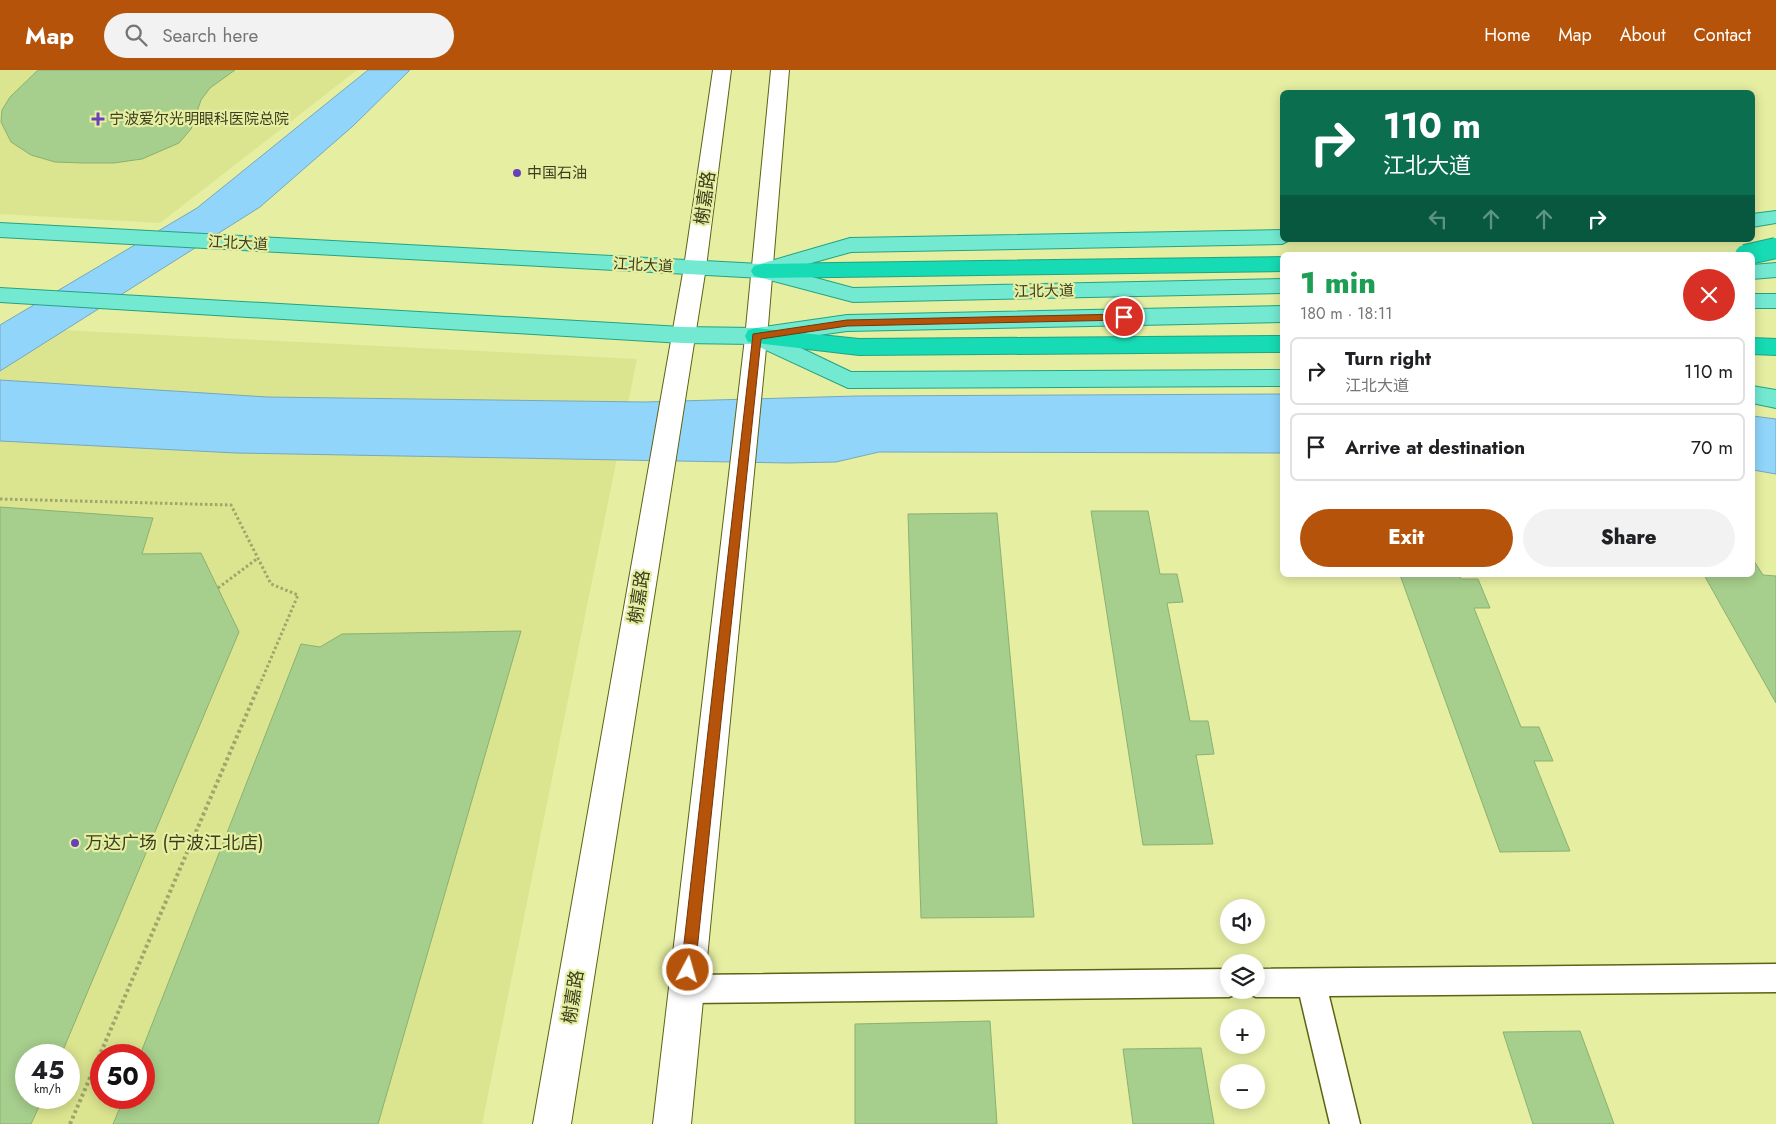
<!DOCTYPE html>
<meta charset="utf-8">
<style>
body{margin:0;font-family:Jost,"Noto Sans SC",sans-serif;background:#f2f2f2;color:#202124;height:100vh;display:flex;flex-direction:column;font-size:19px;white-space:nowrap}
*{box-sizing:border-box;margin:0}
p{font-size:16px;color:#757577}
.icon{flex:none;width:28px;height:28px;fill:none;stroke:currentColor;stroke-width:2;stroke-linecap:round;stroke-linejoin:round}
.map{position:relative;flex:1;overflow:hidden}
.details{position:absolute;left:1280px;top:182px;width:475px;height:325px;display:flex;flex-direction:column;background:#fff;border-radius:8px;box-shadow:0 2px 12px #0003}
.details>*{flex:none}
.top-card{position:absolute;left:1280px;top:20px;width:475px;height:152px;border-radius:8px;box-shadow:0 2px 12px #0003;background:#0b6e4f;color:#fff;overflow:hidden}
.buttons{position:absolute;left:1220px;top:829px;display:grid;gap:10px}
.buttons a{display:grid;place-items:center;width:45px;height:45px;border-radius:50%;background:#fff;box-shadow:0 2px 12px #0003;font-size:25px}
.speed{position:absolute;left:15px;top:974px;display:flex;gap:10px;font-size:25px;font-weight:700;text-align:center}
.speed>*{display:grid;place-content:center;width:65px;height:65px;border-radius:50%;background:#fff;box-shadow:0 2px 12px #0003;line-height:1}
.speed small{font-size:12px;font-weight:400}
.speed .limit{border:8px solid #d22;background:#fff;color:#111}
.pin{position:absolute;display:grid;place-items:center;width:42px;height:42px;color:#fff;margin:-21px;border:2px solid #fff;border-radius:50%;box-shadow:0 1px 5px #0007}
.me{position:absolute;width:55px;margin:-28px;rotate:6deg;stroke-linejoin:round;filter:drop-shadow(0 0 4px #0008)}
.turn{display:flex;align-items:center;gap:18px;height:105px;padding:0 20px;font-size:22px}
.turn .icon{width:65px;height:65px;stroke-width:2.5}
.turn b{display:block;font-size:35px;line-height:42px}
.lanes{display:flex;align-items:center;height:48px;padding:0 20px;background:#0003;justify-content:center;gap:25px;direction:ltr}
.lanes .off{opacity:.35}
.round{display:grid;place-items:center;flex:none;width:52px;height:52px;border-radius:26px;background:#f2f2f2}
.summary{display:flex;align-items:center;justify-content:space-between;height:85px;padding:0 20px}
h1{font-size:30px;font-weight:800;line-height:38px;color:#1e9e55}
.button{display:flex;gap:10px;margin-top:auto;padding:10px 20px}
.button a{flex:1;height:58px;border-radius:30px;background:#b45309;color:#fff;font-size:20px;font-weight:800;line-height:58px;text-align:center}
.button a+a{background:#f2f2f2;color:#202124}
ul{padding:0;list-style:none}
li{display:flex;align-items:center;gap:15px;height:68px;margin:0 10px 8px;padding:0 10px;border:2px solid #e0e0e0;border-radius:8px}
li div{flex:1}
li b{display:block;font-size:19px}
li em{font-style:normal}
header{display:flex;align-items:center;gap:30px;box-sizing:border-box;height:70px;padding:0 25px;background:#b45309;color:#fff}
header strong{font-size:24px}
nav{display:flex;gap:28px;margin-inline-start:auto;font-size:18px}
.search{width:350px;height:45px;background:#f2f2f2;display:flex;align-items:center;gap:12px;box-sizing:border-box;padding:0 18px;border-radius:28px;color:#757577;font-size:19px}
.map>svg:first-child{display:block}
</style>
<header>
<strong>Map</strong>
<div class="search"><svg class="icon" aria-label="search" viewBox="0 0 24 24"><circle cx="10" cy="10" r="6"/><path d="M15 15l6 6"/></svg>Search here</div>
<nav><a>Home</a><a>Map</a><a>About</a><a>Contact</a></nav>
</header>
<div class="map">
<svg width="1776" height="1054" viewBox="0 0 1776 1054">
<rect width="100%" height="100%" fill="#e5eea1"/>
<g fill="#dbe48f" fill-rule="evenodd">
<polygon points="0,0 357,0 160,153 0,144"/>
<path d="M0,257L637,289L482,1054H0ZM26,985H69V1028H26ZM101,985H144V1028H101Z"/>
</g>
<g fill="#91d5fb" stroke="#78a8b9">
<polygon points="368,0 410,0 353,56 260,137 0,301 0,255 197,138"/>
<polygon points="0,310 267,327 644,332 857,326 1282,324 1282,383 879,382 836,392 788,393 236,383 0,371"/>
<polygon points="1753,346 1776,349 1776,404 1753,400"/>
</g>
<g fill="#a6ce8c" stroke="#8bb171">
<polygon points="38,0 235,0 210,18 201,30 191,59 179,73 142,89 114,93 83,93 55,92 31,85 11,72 1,52 2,40 10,27"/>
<polygon points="0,437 153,448 142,484 201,483 239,562 61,985 26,985 26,1028 43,1028 31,1054 0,1054"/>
<polygon points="1091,441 1148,441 1160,504 1177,504 1183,532 1167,533 1190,651 1208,651 1214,684 1196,685 1213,774 1143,775"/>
<polygon points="997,443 1034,847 921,848 908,444"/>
<polygon points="1752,488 1763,505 1776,506 1776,633 1704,505 1752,505"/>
<polygon points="1400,505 1459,505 1461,509 1478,509 1490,538 1474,538 1521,657 1539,657 1553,691 1534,691 1570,781 1500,782"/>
<polygon points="521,561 378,1054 113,1054 124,1028 144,1028 144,985 140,985 301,574 320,577 342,564"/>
<polygon points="990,951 997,1054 855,1054 855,954"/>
<polygon points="1580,961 1614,1054 1533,1054 1503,962"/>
<polygon points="1201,978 1214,1054 1133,1054 1123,979"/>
</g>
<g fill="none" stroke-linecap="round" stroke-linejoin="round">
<defs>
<g id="lane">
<polygon points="1776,894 1776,922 1329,926 1360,1054 1330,1054 1300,927 1256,927 1246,923 1245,920 1256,920 1256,899"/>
<polygon points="1229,899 1229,920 1240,920 1239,923 1229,927 686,933 676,929 672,919 676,909 686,905"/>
</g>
<g id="secondary">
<polygon points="713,0 731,0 706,197 571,1054 533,1054 684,197"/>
<polygon points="771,0 789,0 767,268 691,1054 653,1054 745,268"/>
</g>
<g id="primary">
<polygon points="1776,141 1776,153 1752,157 1752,144"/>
<polygon points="0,153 760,194 850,168 1282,160 1282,170 1290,170 1282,174 851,182 786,200 853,218 1282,209 1282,223 853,232 762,208 0,167"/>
<polygon points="1776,193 1776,207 1752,209 1752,195"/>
<polygon points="0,218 682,257 756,258 847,245 1282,236 1282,252 847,261 784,270 851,302 1282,300 1282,316 848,318 753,274 682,273 0,232"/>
<rect x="1752" y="224" width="24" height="14"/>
<polygon points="1752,316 1776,320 1776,338 1752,333"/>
</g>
<g id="highway">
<polygon points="1282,187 1282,201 762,208 754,206 751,201 754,196 762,194"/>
<polygon points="756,258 859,269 1282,266 1282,282 859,285 748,272 745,266 748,260"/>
<polygon points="1752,268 1776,269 1776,285 1752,284"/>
</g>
</defs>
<use href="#lane" stroke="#5d6313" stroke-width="3"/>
<use href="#secondary" stroke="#5d6313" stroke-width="2"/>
<use href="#primary" stroke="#23a480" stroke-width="2"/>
<use href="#highway" stroke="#23a480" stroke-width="2"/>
<g stroke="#9fa56b" stroke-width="3" stroke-dasharray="2.5 2.5" stroke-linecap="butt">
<polyline points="0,429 231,435 271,514 298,525 260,614"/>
<polyline points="218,518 258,488"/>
</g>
<polyline stroke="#9fa56b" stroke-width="4" stroke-dasharray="3 3" stroke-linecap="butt" points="70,1054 260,613"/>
<use href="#lane" fill="#fff" fill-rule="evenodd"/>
<use href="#secondary" fill="#fff" fill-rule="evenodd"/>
<use href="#primary" fill="#73e9d2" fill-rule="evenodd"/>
<use href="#highway" fill="#16dbb4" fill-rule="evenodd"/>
<defs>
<polyline id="highway-bridge" points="1745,185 1776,178"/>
</defs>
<use href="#highway-bridge" stroke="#23a480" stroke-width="22" stroke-linecap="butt"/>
<use href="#highway-bridge" stroke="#16dbb4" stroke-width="20"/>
</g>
<polygon fill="#b45309" stroke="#753606" points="1124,244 1129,247 1124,250 847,256 761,269 695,900 693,905 688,907 683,905 681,900 753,264 847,250"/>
<g fill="#6841b9" stroke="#e5eea1" stroke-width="2">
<path d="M95.5 41.5h5v5h5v5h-5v5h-5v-5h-5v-5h5z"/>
<circle cx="517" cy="103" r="5"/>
<circle cx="75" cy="773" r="5"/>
</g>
<g text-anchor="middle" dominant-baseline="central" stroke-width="4.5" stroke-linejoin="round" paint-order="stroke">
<g font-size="15" fill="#3c3f1f" stroke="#e5eea1" text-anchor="start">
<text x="109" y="49">宁波爱尔光明眼科医院总院</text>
<text x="527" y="103">中国石油</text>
</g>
<g font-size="15" fill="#3c3f1f" stroke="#e5eea1">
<text transform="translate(238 173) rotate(3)">江北大道</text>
<text transform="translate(643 195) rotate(3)">江北大道</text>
<text transform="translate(1044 221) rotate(-1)">江北大道</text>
</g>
<g font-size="18" fill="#3c3f1f" stroke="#e5eea1">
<text transform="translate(705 128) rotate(-82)">榭嘉路</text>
<text transform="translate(639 527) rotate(-81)">榭嘉路</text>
<text transform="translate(573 927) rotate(-81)">榭嘉路</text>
</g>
<g font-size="18" fill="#3c3f1f" stroke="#e5eea1" text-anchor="start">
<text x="85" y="773">万达广场 (宁波江北店)</text>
</g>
</g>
</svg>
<div class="buttons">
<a><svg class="icon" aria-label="sound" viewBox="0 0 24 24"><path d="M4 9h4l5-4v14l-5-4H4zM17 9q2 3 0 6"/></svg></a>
<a><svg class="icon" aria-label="layers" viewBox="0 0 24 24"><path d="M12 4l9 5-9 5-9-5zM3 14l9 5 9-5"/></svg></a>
<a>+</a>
<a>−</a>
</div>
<div class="speed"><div>45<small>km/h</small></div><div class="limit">50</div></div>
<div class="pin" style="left:1124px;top:247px;background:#d93025"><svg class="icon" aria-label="arrive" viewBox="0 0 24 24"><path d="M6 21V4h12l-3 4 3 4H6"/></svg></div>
<svg class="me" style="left:688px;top:900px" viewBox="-20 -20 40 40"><circle r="17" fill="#b45309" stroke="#fff" stroke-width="3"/><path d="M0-11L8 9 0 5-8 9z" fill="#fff"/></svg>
<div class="top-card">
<div class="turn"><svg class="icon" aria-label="right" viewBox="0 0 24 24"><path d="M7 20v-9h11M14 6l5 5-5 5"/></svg><div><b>110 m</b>江北大道</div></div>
<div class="lanes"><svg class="icon off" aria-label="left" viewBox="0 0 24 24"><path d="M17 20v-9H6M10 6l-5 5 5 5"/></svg><svg class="icon off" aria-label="ahead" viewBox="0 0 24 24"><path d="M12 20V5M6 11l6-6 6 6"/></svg><svg class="icon off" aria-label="ahead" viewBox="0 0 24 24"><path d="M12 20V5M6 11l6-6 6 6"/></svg><svg class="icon" aria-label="right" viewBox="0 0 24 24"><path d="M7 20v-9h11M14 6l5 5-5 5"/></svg></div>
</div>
<section class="details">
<div class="summary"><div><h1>1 min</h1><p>180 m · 18:11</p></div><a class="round" style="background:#d93025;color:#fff"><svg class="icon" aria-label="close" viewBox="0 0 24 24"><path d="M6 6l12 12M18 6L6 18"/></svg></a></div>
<ul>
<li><svg class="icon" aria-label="right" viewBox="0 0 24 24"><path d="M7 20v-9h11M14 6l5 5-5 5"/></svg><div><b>Turn right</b><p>江北大道</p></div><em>110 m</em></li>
<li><svg class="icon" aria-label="arrive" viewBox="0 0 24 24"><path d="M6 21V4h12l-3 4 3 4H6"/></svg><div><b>Arrive at destination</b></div><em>70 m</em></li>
</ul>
<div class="button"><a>Exit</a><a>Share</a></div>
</section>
</div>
